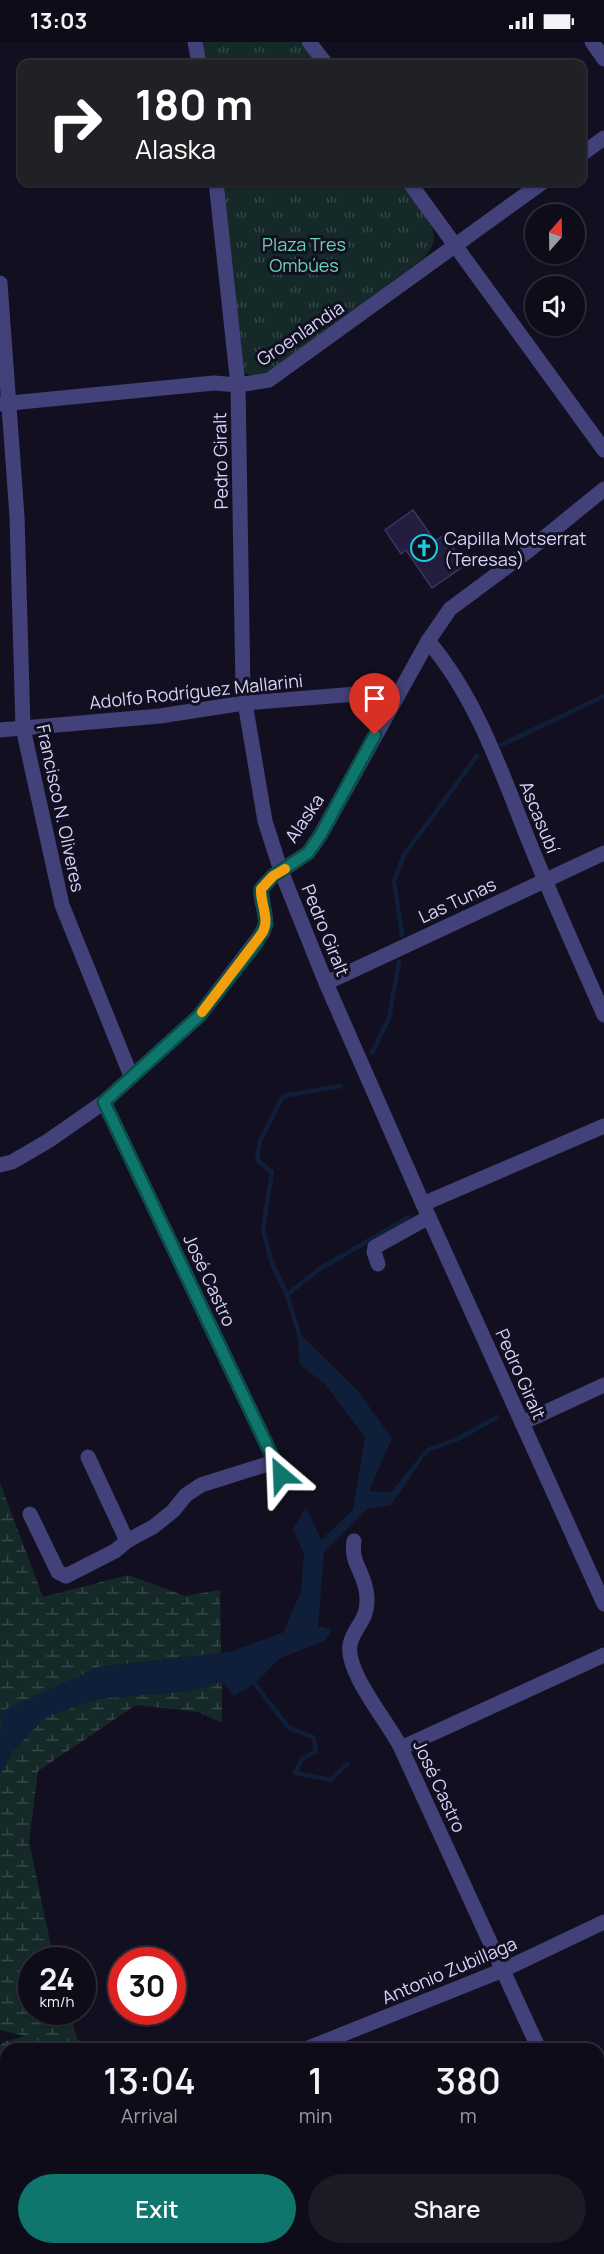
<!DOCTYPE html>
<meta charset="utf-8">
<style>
body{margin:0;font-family:Manrope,sans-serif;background:#1c1a25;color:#f1f3f6;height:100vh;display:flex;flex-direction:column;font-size:22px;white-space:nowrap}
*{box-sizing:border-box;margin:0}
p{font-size:20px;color:#9b9ba2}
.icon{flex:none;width:33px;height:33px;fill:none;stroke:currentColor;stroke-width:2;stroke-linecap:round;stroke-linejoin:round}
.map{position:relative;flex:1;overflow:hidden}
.sheet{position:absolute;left:0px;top:2001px;width:604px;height:212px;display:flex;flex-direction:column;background:#0e0c18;border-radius:18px 18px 0 0;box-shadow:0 2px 4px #0004,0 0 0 2px #2e2c37}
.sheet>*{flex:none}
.top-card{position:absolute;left:18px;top:18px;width:568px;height:126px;border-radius:12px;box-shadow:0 2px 4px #0004,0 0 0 2px #2e2c37;background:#202124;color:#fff;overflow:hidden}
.needle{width:39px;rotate:20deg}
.controls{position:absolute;left:525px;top:162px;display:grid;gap:12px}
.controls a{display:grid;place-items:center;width:60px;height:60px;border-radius:50%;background:#0e0c18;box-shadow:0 2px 4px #0004,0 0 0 2px #2e2c37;font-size:30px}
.speed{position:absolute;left:18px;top:1905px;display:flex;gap:12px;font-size:30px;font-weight:700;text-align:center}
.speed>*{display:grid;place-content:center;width:78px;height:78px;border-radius:50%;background:#0e0c18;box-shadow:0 2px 4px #0004,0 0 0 2px #2e2c37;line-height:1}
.speed small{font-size:15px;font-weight:400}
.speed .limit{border:9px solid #d22;background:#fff;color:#111}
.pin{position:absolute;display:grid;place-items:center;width:51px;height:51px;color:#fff;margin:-62px -26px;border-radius:50% 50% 50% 0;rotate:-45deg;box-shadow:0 0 6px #0007}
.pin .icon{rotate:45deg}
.me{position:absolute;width:66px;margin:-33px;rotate:334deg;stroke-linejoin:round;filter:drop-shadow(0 0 4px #0008)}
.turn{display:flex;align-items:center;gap:21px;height:126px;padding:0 18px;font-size:27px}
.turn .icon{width:78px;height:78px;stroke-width:2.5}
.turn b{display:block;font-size:42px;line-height:51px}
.eta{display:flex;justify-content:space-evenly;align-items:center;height:102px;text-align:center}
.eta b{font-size:36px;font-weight:600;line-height:42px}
.primary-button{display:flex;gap:12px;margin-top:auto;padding:12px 18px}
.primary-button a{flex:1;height:69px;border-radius:36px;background:#0f766e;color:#fff;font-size:24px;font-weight:600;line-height:69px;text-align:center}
.primary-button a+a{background:#1c1a25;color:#f1f3f6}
.status{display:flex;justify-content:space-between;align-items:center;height:42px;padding:0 30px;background:#0e0c18;direction:ltr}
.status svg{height:16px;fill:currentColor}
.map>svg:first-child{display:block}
</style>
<div class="status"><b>13:03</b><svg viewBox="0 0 49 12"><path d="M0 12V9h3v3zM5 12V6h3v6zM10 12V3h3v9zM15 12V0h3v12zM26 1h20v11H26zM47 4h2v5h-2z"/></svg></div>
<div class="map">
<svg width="604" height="2212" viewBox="0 0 604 2212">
<defs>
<pattern id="grass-tufts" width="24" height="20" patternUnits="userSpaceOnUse" patternTransform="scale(1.5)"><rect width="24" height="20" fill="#142928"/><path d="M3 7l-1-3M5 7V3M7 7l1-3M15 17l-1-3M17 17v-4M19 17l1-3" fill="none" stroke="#354748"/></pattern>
<pattern id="wetland-marsh" width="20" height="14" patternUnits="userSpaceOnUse" patternTransform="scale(1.5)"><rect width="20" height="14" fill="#142928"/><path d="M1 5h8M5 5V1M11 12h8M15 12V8" fill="none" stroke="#354748"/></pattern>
</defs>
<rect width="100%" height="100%" fill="#121020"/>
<g fill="url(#grass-tufts)">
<polygon points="201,0 300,0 316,22 205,22"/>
<path d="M222,140H399C409,153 432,178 434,193C435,201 430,208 425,215L271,329C260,332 252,336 242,329Z"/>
</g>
<g fill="url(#wetland-marsh)">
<polygon points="0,1441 43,1555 128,1533 185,1554 220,1548 221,1611 98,1625 2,1685 0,1691"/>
<polygon points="222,1640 222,1681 198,1670 136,1663 38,1729 29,1800 54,1918 32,1918 32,1970 69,1970 77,1996 84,2007 6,2007 6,2206 54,2207 49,2212 0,2212 0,2003 4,2000 25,1994 0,1988 0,1732 13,1709 45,1675 97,1657 188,1649"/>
</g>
<polygon fill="#101f39" points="297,1289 357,1348 392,1396 369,1449 391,1450 426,1407 428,1409 391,1463 367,1467 324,1510 318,1584 332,1587 325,1599 280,1616 255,1642 234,1654 222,1640 188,1649 97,1657 45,1675 13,1709 0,1732 0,1691 2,1685 0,1670 98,1625 230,1610 284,1590 301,1549 304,1512 293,1487 306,1465 321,1498 353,1468 365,1395 324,1341 300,1323"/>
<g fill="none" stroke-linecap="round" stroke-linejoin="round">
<g stroke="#101f39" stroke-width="4.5">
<polyline points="501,703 604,654"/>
<polyline points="402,893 394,839 404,813 477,714"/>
<polyline points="372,1011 389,976 399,920"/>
<polyline points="287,1253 318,1228 409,1175"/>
<polyline points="299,1292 287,1253 271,1219 263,1186 272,1130 257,1118 260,1099 283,1054 341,1044"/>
<polyline points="425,1412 428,1408 460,1396 497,1375"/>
<polyline points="251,1637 289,1686 313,1695 316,1709 302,1717 295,1731 331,1738 347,1722"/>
</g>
</g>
<polygon fill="#241e3e" stroke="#3d3367" stroke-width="1.5" points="413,468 435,499 445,492 464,524 432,546 406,508 401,512 385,488"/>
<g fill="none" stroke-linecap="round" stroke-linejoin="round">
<g stroke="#424179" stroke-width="15">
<polyline points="195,0 199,22"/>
<polyline points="309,0 326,22"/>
<polyline points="592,0 604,17"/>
<polyline points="582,112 604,96"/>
<polyline points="216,140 238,343 243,649 265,779 281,829 326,941 423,1162 604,1562"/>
<polyline points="409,140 604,408"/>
<polyline points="0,241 17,474 23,686 62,863 131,1034"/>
<polyline points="0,362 214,341 238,343 269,338 543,140"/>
<path d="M428,599C477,656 502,732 530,802C553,859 579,916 604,973"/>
<polyline points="0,688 160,674 244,661 369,651 395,656"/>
<polyline points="326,941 604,811"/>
<polyline points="104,1060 281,1433"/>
<path d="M0,1123L12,1120L48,1099L104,1060L199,974L263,890C270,875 260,862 261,847L273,834L308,811L321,792L428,599L450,567L528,509L604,447"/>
<polyline points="423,1162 604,1084"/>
<polyline points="378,1222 374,1210 375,1205 429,1175"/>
<polyline points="522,1381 604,1343"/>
<polyline points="88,1415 127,1499"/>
<polyline points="30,1472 58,1530 66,1534 115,1509 127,1499 153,1485 173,1469 186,1453 201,1443 274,1420"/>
<path d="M354,1499C350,1523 366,1530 367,1556C368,1580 353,1585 350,1603C345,1630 389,1681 401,1706L539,2007"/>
<polyline points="401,1706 604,1613"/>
<polyline points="306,2007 503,1928 604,1880"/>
<polyline points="598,2137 604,2149"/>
<polyline points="375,2206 378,2212"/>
<polyline points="464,2212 476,2206"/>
</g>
</g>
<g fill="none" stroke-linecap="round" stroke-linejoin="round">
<defs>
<polyline id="route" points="281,1433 104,1060 199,974 257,900 266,882 261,847 273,834 308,811 321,792 375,693"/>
</defs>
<use href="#route" stroke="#0a4d48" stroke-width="15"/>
<use href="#route" stroke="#0f766e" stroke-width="10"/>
<path stroke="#f59e0b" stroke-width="10" d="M202,970L263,890C270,875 260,862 261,847L273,834L285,827"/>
</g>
<defs>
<symbol id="church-ring" viewBox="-11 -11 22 22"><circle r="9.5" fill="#121020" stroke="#1dccdd" stroke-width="1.5"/><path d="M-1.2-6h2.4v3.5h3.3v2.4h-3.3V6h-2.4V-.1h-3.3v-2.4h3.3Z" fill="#1dccdd"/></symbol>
</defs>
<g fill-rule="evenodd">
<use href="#church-ring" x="409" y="491" width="30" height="30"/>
</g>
<g text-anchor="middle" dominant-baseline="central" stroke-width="6" stroke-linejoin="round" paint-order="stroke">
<g font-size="18" fill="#6ad0b5" stroke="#121020">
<text x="304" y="202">Plaza Tres<tspan x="304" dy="21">Ombúes</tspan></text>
</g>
<g font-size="18" fill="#d8d4f9" stroke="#121020">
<text transform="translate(300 291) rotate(-34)">Groenlandia</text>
<text transform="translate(220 419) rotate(-91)">Pedro Giralt</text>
<text transform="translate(196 649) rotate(-6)">Adolfo Rodríguez Mallarini</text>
<text transform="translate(61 766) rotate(78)">Francisco N. Oliveres</text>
<text transform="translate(540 775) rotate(68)">Ascasubí</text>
<text transform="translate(304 776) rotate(-56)">Alaska</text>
<text transform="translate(457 858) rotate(-25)">Las Tunas</text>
<text transform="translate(326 888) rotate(68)">Pedro Giralt</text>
<text transform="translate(210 1238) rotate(65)">José Castro</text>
<text transform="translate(521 1332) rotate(66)">Pedro Giralt</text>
<text transform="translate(440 1744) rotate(65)">José Castro</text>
<text transform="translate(449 1928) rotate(-23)">Antonio Zubillaga</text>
</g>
<g font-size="18" fill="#d8d4f9" stroke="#121020" text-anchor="start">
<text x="444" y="496">Capilla Motserrat<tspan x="444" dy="21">(Teresas)</tspan></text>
</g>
</g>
</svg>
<div class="controls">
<a><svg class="needle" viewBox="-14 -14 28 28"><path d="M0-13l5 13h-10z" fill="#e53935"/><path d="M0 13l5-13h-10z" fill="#9b9ba2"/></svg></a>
<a><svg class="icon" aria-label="sound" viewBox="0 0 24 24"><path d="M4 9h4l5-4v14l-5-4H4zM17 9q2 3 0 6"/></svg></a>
</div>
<div class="speed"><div>24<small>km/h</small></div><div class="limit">30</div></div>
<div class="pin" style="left:375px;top:693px;background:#d93025"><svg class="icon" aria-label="arrive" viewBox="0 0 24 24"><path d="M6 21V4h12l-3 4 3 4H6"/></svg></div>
<svg class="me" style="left:281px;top:1433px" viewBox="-20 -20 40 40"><path d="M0-17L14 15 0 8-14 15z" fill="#0f766e" stroke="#fff" stroke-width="4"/></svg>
<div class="top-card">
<div class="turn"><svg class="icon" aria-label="right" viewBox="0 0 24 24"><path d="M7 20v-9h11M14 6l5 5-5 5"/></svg><div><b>180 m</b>Alaska</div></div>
</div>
<section class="sheet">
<div class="eta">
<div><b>13:04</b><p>Arrival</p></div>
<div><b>1</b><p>min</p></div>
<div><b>380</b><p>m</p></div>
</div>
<div class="primary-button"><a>Exit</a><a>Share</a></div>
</section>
</div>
